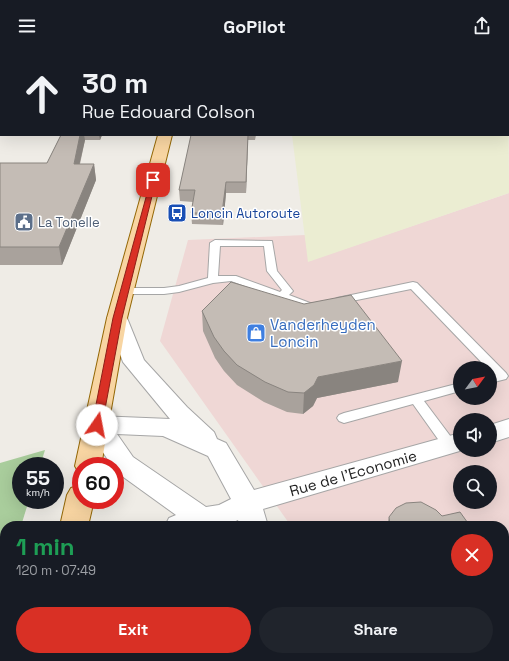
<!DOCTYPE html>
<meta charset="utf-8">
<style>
body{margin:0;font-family:"Space Grotesk",sans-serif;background:#20242c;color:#f1f3f6;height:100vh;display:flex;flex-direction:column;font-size:15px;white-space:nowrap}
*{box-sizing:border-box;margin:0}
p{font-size:13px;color:#9ea1a6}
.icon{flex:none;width:22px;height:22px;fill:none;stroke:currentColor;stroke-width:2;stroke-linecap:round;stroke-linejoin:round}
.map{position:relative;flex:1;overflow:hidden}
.details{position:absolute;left:0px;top:469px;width:509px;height:140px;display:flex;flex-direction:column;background:#171b24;border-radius:16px 16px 0 0;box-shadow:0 4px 16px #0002}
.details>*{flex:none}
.top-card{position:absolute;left:0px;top:0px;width:509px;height:84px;box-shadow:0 4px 16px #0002;background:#171b24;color:#f1f3f6;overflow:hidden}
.needle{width:26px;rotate:58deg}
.controls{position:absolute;left:453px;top:309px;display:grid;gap:8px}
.controls a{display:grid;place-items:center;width:44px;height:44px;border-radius:50%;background:#171b24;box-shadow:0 4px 16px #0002;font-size:20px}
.speed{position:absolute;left:12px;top:405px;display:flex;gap:8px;font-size:20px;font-weight:700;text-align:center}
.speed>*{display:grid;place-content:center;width:52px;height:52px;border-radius:50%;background:#171b24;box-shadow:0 4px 16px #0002;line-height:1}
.speed small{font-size:10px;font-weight:400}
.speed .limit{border:6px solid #d22;background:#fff;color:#111}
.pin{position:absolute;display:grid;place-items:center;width:34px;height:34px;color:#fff;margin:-17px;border-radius:8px;box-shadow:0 2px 6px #0006}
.me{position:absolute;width:44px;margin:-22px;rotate:12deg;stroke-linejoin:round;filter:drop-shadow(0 0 3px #0008)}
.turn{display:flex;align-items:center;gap:14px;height:84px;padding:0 16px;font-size:18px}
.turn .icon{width:52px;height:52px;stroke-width:2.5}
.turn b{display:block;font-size:28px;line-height:34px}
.round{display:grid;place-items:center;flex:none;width:42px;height:42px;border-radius:21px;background:#20242c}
.overview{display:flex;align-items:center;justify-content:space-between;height:68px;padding:0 16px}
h1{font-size:24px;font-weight:700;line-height:30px;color:#1e9e55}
.button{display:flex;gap:8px;margin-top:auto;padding:8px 16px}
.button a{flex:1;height:46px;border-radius:24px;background:#d93025;color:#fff;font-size:16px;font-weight:700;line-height:46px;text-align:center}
.button a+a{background:#20242c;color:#f1f3f6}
header{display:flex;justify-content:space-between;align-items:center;height:52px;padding:0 16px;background:#171b24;font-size:18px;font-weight:700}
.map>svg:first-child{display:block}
</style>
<header><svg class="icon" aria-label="menu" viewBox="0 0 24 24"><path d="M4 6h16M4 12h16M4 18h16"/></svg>GoPilot<svg class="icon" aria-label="share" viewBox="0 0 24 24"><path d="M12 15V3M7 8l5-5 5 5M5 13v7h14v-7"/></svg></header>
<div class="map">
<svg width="509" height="609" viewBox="0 0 509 609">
<rect width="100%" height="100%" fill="#efece6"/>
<path fill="#efd7d5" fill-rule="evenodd" d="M509,141V609H367L364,604H504V474H291L160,289L188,188L305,183L309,209ZM460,316H490V346H460ZM460,368H490V398H460ZM460,420H490V450H460Z"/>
<polygon fill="#ebedd2" points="508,15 509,141 308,210 292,83 508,83"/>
<g fill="#c9e7ad">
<polygon points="0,498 5,498 5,527 0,543"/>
<polygon points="97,604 281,604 282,609 96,609"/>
</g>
<polygon fill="#a9cd9c" points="45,398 40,414 21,414 21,448 29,448 21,474 5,474 5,498 0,498 0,411"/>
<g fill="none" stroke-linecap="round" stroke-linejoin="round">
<defs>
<g id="service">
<path d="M215,188L272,189L277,219L293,239L289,243L310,251H319L320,253L315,256H305L231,229L213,231L179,240L164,242H125L120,239L125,236H164L179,234L208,226L210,191ZM220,194H264L267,219L282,238L280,240L236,224H218Z"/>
<polygon points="413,230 417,231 506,321 508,324 506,327 490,331 490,323 493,322 490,319 490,316 487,316 411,237 337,252 332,249 337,246"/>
<polygon points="460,331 460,339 424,349 457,393 455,397 450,398 445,397 413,352 344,371 339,369 337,366 339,363 344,361"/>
</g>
<g id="minor">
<path d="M117,260L124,262L127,266L144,308L187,355L214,380L217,387L226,391L254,438L460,381V398H463L263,457L268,474H240L238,468L224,474H165L169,466L176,463L115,419V414H112L85,373L88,367L97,364L170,367L123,310L107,266L110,262ZM117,382L163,384L208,404L231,447L219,453L206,455L133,405Z"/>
<polygon points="509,367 509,385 490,391 490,373"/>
<polygon points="289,604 321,604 324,609 290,609"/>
</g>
<g id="primary">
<rect x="180" y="0" width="10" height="1"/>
<polygon points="158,83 172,83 127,266 101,414 81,414 81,422 79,421 75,414 107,266"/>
<polygon points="81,433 81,448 94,448 88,474 60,474 67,443 71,436"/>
<polygon points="27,604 59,604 59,609 25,609"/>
</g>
</defs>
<use href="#service" stroke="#a6a6a6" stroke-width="2"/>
<use href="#minor" stroke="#a6a6a6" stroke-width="2"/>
<use href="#primary" stroke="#946806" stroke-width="2"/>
<use href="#service" fill="#fff" fill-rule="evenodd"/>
<use href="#minor" fill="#fff" fill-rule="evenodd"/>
<use href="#primary" fill="#f8d5a2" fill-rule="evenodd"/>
</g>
<g fill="#a9a29c">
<polygon points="61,83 102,83 100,88 85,88 80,112 94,112 96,128 62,213 0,213 0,111 47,111"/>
<polygon points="191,83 256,83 255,88 248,88 246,141 226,141 223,173 192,172 191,161 193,150 180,149 179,138 191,86"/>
<polygon points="202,259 398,330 317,346 313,354 303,362 287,360 264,350 237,333 224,319 215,306 203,279"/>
<polygon points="442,464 470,474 387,474 389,465"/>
</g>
<g fill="#89847f">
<rect x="161" y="0" width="8" height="1"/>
<polygon points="80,83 84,83 85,88 76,127 74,112"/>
<polygon points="99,83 102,83 100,88"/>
<polygon points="248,83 248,88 246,141 246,130"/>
<polygon points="94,112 96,128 62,213 59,195"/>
<polygon points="226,130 226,141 223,173 222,161"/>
<polygon points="402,309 398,330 317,346 313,354 303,362 304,341 318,325"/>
<polygon points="509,543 509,561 504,563 504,544"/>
</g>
<g fill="#c4bcb5" stroke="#89847f">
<rect x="88" y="0" width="73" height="1"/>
<polygon points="61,83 80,83 74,112 94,112 59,195 0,195 0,111 47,111"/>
<polygon points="191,83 248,83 246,130 226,130 222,161 191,161 195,138 179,138"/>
<polygon points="231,230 304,252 351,243 402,309 318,325 314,333 304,341 288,340 265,330 237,313 224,299 214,285 202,259"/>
<polygon points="421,450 436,458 442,464 460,460 470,474 390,474 389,465 396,456 406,451"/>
<polygon points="504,522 509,529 509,543 504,544"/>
<polygon points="509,604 509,609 497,609"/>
</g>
<polygon fill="#d93025" stroke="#8d1f18" points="151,127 156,128 122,266 102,373 100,376 93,376 92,373 113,266"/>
<defs>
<symbol id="bus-square" viewBox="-11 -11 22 22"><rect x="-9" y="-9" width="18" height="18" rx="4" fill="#1a4fb4" stroke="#fff"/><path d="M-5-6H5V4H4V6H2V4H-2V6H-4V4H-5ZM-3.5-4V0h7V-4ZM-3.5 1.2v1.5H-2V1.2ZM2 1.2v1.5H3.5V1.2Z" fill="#fff"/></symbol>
<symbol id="civic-square" viewBox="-11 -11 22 22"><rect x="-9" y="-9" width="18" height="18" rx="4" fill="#5c6f8a" stroke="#fff"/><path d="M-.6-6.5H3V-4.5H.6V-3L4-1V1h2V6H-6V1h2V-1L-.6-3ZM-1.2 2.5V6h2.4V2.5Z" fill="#fff"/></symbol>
<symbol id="shop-square" viewBox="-11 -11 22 22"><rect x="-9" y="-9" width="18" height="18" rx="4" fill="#3f7fe0" stroke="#fff"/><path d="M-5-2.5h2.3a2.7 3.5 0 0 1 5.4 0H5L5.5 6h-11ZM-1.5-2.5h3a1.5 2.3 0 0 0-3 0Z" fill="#fff"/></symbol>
</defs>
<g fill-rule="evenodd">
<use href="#bus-square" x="166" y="150" width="22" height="22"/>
<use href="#civic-square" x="13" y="159" width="22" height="22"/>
<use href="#shop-square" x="245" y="270" width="22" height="22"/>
</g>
<g text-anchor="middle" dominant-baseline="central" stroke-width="3" stroke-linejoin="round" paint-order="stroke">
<g font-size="13" fill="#164399" stroke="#fff" text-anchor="start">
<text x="191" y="161">Loncin Autoroute</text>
</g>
<g font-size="13" fill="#4e5e75" stroke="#fff" text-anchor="start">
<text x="38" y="170">La Tonelle</text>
</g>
<g font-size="15" fill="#366cbe" stroke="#fff" text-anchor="start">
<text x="270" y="272">Vanderheyden<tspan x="270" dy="17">Loncin</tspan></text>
</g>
<g font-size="15" fill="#1f1f1f" stroke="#fff">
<text transform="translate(353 421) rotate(-16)">Rue de l'Economie</text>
</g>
</g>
</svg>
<div class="controls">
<a><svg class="needle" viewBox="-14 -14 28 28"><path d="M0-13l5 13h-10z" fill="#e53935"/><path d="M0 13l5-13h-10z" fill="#9ea1a6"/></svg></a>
<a><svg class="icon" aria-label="sound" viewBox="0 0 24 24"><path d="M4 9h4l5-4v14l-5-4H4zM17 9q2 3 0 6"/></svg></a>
<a><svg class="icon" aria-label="search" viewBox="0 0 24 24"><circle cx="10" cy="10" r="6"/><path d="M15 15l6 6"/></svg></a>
</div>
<div class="speed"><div>55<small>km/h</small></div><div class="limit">60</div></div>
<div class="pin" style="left:153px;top:128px;background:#d93025"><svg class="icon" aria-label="arrive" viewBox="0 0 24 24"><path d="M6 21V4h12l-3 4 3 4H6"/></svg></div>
<svg class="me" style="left:97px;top:373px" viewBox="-20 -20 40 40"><circle r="19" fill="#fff"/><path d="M0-13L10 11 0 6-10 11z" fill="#d93025"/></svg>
<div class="top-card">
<div class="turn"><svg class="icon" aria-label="ahead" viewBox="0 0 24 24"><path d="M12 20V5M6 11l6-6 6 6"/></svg><div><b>30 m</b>Rue Edouard Colson</div></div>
</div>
<section class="details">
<div class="overview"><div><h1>1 min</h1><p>120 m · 07:49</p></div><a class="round" style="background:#d93025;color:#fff"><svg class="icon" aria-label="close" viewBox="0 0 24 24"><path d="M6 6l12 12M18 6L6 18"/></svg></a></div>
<div class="button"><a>Exit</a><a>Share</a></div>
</section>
</div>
